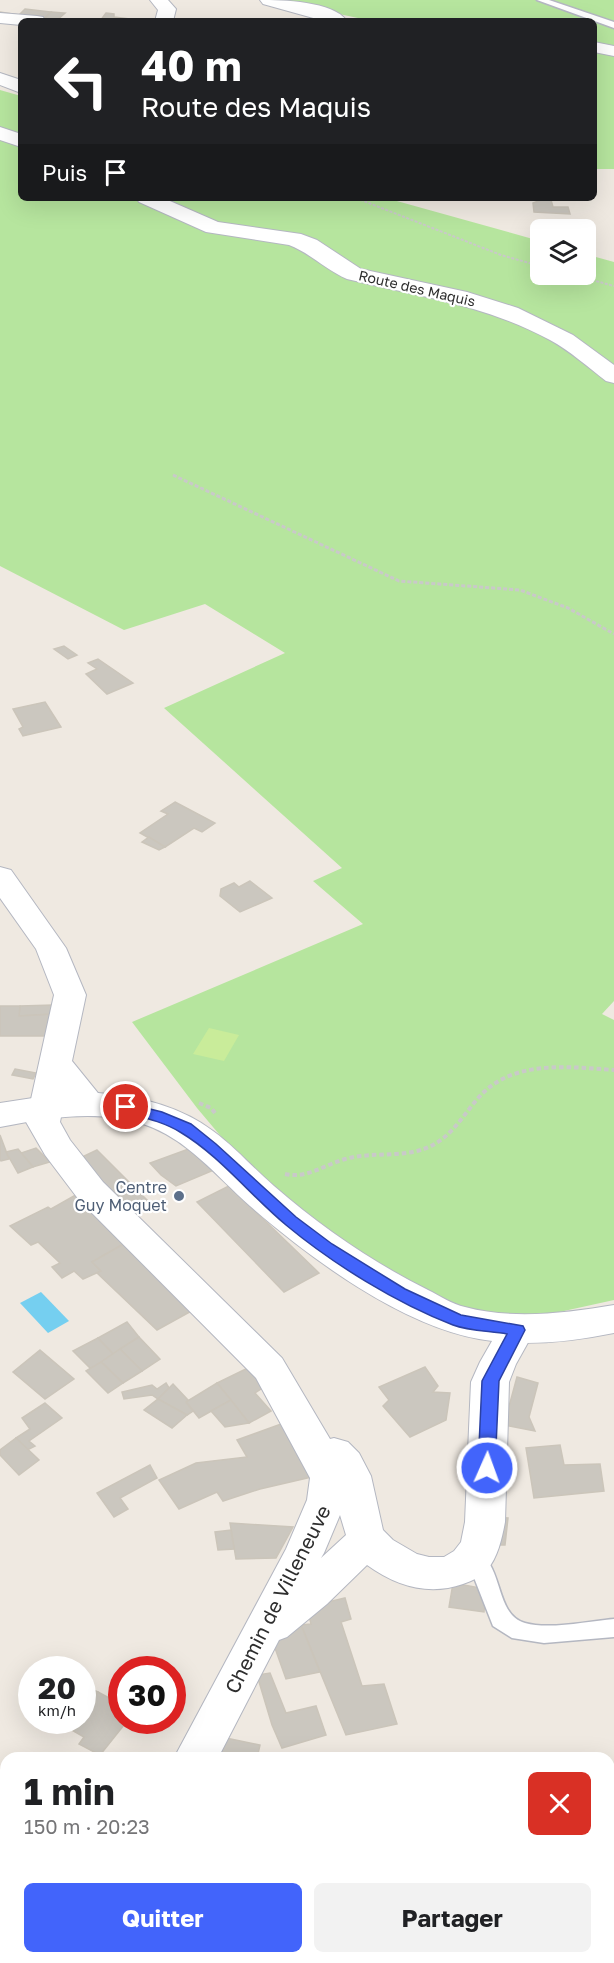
<!DOCTYPE html>
<html lang="fr">
<meta charset="utf-8">
<style>
body{margin:0;font-family:"Golos Text",sans-serif;background:#f2f2f2;color:#202124;height:100vh;display:flex;flex-direction:column;font-size:22px;white-space:nowrap}
*{box-sizing:border-box;margin:0}
p{font-size:20px;color:#757577}
.icon{flex:none;width:33px;height:33px;fill:none;stroke:currentColor;stroke-width:2;stroke-linecap:round;stroke-linejoin:round}
.map{position:relative;flex:1;overflow:hidden}
.details{position:absolute;left:0px;top:1752px;width:615px;height:212px;display:flex;flex-direction:column;background:#fff;border-radius:18px 18px 0 0;box-shadow:0 6px 24px #0002}
.details>*{flex:none}
.guide{position:absolute;left:18px;top:18px;width:579px;height:183px;border-radius:9px;box-shadow:0 6px 24px #0002;background:#202124;color:#fff;overflow:hidden}
.tools{position:absolute;left:530px;top:219px;display:grid;gap:12px}
.tools a{display:grid;place-items:center;width:66px;height:66px;border-radius:9px;background:#fff;box-shadow:0 6px 24px #0002;font-size:30px}
.speed{position:absolute;left:18px;top:1656px;display:flex;gap:12px;font-size:30px;font-weight:700;text-align:center}
.speed>*{display:grid;place-content:center;width:78px;height:78px;border-radius:50%;background:#fff;box-shadow:0 6px 24px #0002;line-height:1}
.speed small{font-size:15px;font-weight:400}
.speed .limit{border:9px solid #d22;background:#fff;color:#111}
.pin{position:absolute;display:grid;place-items:center;width:51px;height:51px;color:#fff;margin:-26px;border:3px solid #fff;border-radius:50%;box-shadow:0 2px 6px #0007}
.me{position:absolute;width:66px;margin:-33px;rotate:2deg;stroke-linejoin:round;filter:drop-shadow(0 0 4px #0008)}
.turn{display:flex;align-items:center;gap:21px;height:126px;padding:0 24px;font-size:27px}
.turn .icon{width:78px;height:78px;stroke-width:2.5}
.turn b{display:block;font-size:42px;line-height:51px}
.then{display:flex;align-items:center;height:57px;padding:0 24px;background:#0003;gap:12px;font-size:22px}
.round{display:grid;place-items:center;flex:none;width:63px;height:63px;border-radius:9px;background:#f2f2f2}
.summary{display:flex;align-items:center;justify-content:space-between;height:102px;padding:0 24px}
h1{font-size:36px;font-weight:700;line-height:45px}
.cta{display:flex;gap:12px;margin-top:auto;padding:12px 24px}
.cta a{flex:1;height:69px;border-radius:9px;background:#4264fb;color:#fff;font-size:24px;font-weight:700;line-height:69px;text-align:center}
.cta a+a{background:#f2f2f2;color:#202124}
.map>svg:first-child{display:block}
</style>
<div class="map">
<svg width="614" height="1963" viewBox="0 0 614 1963">
<rect width="100%" height="100%" fill="#efe9e1"/>
<g fill="#b6e59e">
<polygon points="285,0 614,0 614,169 594,169 594,21 372,21 292,4"/>
<polygon points="0,90 21,96 21,198 386,198 540,241 540,274 585,274 585,254 614,262 614,1001 602,1014 614,1020 614,1300 532,1318 455,1308 348,1246 250,1171 197,1108 132,1022 363,924 313,881 342,868 164,708 285,653 205,604 124,630 0,566"/>
<polygon points="614,1820 614,1963 349,1963 352,1958 609,1958 609,1821"/>
</g>
<polygon fill="#c9ec9a" points="209,1028 239,1035 224,1061 193,1054"/>
<polygon fill="#75cff0" points="41,1292 69,1321 48,1333 20,1303"/>
<g fill="#cbc7bf" stroke="#cbc5ba" stroke-width="1.5">
<polygon points="25,9 51,12 43,20 0,16 0,12 19,15"/>
<polygon points="51,12 65,13 56,21 43,20"/>
<polygon points="106,13 114,14 114,17 130,19 127,21 100,21"/>
<polygon points="541,200 551,200 553,207 568,207 570,214 534,212 533,203"/>
<polygon points="64,646 77,655 68,659 54,649"/>
<polygon points="98,659 133,683 107,694 86,674 97,669 88,663"/>
<polygon points="45,702 61,727 23,736 19,729 23,727 13,709"/>
<polygon points="175,802 215,823 202,832 194,828 165,847 140,833 168,814 161,811"/>
<polygon points="149,837 165,847 159,850 142,842"/>
<polygon points="250,881 272,898 240,912 220,896 221,889 234,883 239,887"/>
<polygon points="53,1005 52,1014 19,1016 20,1006"/>
<polygon points="0,1006 20,1006 19,1016 56,1014 51,1036 0,1036"/>
<polygon points="15,1069 36,1073 33,1079 12,1075"/>
<polygon points="0,1135 9,1159 1,1161 0,1160"/>
<polygon points="197,1146 214,1170 176,1186 161,1175 150,1163"/>
<polygon points="36,1148 50,1162 33,1167 21,1153"/>
<polygon points="18,1149 33,1167 18,1173 6,1152"/>
<polygon points="97,1150 148,1201 127,1211 78,1159"/>
<polygon points="229,1186 260,1216 319,1273 284,1292 197,1202"/>
<polygon points="81,1192 129,1241 92,1262 101,1271 83,1279 74,1271 62,1278 52,1267 60,1263 38,1242 31,1245 10,1226 48,1207 51,1209"/>
<polygon points="129,1241 195,1309 157,1330 97,1273 101,1271 92,1262"/>
<polygon points="127,1322 139,1337 113,1354 98,1338"/>
<polygon points="139,1337 160,1359 142,1371 120,1349"/>
<polygon points="98,1338 113,1354 91,1369 73,1351"/>
<polygon points="120,1349 142,1371 123,1383 101,1362"/>
<polygon points="40,1350 74,1379 45,1399 13,1372"/>
<polygon points="101,1362 123,1383 108,1393 86,1371"/>
<polygon points="250,1367 267,1385 255,1393 271,1411 249,1423 217,1383"/>
<polygon points="425,1367 438,1386 433,1392 450,1393 446,1420 410,1437 383,1406 389,1400 379,1387"/>
<polygon points="517,1377 538,1383 529,1417 535,1431 504,1425"/>
<polygon points="166,1383 169,1388 158,1399 152,1395 124,1399 122,1392 152,1385 157,1389"/>
<polygon points="217,1383 231,1400 199,1418 186,1402"/>
<polygon points="173,1384 188,1400 186,1402 193,1411 187,1415 158,1399"/>
<polygon points="158,1399 187,1415 172,1428 144,1410"/>
<polygon points="231,1400 249,1423 225,1427 211,1411"/>
<polygon points="45,1403 62,1418 29,1441 35,1446 27,1450 16,1438 30,1429 22,1418"/>
<polygon points="284,1423 316,1476 260,1489 223,1501 217,1492 179,1509 159,1480 196,1463 247,1457 237,1440"/>
<polygon points="16,1438 39,1460 19,1475 0,1455 0,1450"/>
<polygon points="560,1445 564,1465 600,1464 604,1491 534,1498 526,1448"/>
<polygon points="150,1465 157,1478 120,1498 128,1509 114,1517 97,1493"/>
<polygon points="490,1517 508,1518 505,1545 487,1545"/>
<polygon points="230,1523 293,1527 276,1558 236,1559"/>
<polygon points="231,1530 234,1549 218,1550 215,1532"/>
<polygon points="453,1583 486,1589 484,1612 449,1607"/>
<polygon points="345,1598 351,1619 341,1622 362,1686 384,1684 397,1724 346,1735 301,1625 311,1624 307,1607"/>
<polygon points="301,1625 320,1672 286,1679 269,1631"/>
<polygon points="270,1673 286,1713 316,1706 326,1735 282,1748 272,1725 257,1675"/>
<polygon points="82,1684 98,1692 88,1705 82,1703"/>
<polygon points="98,1692 122,1705 122,1720 128,1720 100,1755 79,1744 84,1737 65,1726 58,1732 38,1720 82,1720 82,1703 88,1705"/>
<polygon points="226,1738 260,1745 257,1758 215,1758"/>
<polygon points="183,1958 247,1958 250,1959 247,1963 180,1963"/>
</g>
<g fill="none" stroke-linecap="round" stroke-linejoin="round">
<defs>
<g id="service">
<polygon points="537,0 549,0 614,22 614,28"/>
<path d="M473,1550C505,1561 493,1614 525,1623C549,1630 589,1621 614,1619V1637L544,1643L512,1638L493,1626L473,1575L462,1559L466,1553Z"/>
</g>
<g id="minor">
<polygon points="0,13 37,16 43,17 45,21 21,21 21,25 0,23"/>
<path d="M0,867L11,870L66,948L86,995L72,1061L106,1103L101,1111C83,1116 76,1110 65,1096L60,1122L70,1140L103,1182L282,1358L330,1439L334,1438L348,1442L359,1453L371,1476L383,1530L393,1540L417,1554L429,1557H444L454,1551L461,1542L465,1522L471,1382L480,1362L504,1320L517,1316L530,1320L535,1330L516,1364L509,1382L505,1522C502,1538 498,1557 487,1570C481,1577 472,1581 463,1584C429,1596 396,1586 367,1565L327,1604L287,1637L279,1640L218,1758H174L286,1549L307,1500L310,1478L256,1378L79,1200L45,1155L26,1122L54,995L36,949L0,898ZM340,1515L346,1535L321,1558L324,1553Z"/>
<polygon points="37,1958 87,1958 85,1963 35,1963"/>
</g>
<g id="tertiary">
<polygon points="150,0 168,0 176,9 173,21 155,21 158,10"/>
<path d="M260,0C282,0 333,1 347,21H324L263,4Z"/>
<polygon points="594,42 614,46 614,56 594,52"/>
<polygon points="0,73 21,80 21,93 0,85"/>
<polygon points="0,127 21,134 21,147 0,140"/>
<path d="M136,198H163L218,222L301,234L317,240L361,269L467,292L518,308L573,335L614,365V383L606,381C588,367 570,351 550,340C486,305 417,296 347,279C326,270 310,253 289,245L206,232L139,202Z"/>
<path d="M98,1093C138,1096 180,1106 213,1131C235,1147 253,1168 274,1186C321,1227 372,1262 428,1290C440,1296 452,1304 465,1307C513,1320 566,1313 614,1305V1333C570,1342 524,1347 479,1339C400,1325 310,1258 250,1206C216,1176 188,1139 143,1124C97,1109 46,1118 0,1127V1103L59,1094Z"/>
</g>
</defs>
<use href="#service" stroke="#b4b7c1" stroke-width="3"/>
<use href="#minor" stroke="#b4b7c1" stroke-width="2"/>
<use href="#tertiary" stroke="#b4b7c1" stroke-width="2"/>
<g stroke="#c9c9c9" stroke-width="2" stroke-dasharray="3 1.5" stroke-linecap="butt">
<polyline points="356,198 501,255 540,266"/>
<polyline points="570,274 614,286"/>
</g>
<polyline stroke="#c9c9c9" stroke-width="3" stroke-dasharray="4 2" stroke-linecap="butt" points="173,475 399,581 520,590 568,608 614,634"/>
<g stroke="#c9c9c9" stroke-width="4" stroke-dasharray="4.5 3" stroke-linecap="butt">
<polyline points="199,1103 211,1108 215,1113"/>
<path d="M285,1174C307,1179 324,1165 345,1159C374,1151 404,1159 431,1146C453,1135 464,1114 479,1097C513,1059 569,1067 614,1070"/>
</g>
<use href="#service" fill="#fff" fill-rule="evenodd"/>
<use href="#minor" fill="#fff" fill-rule="evenodd"/>
<use href="#tertiary" fill="#fff" fill-rule="evenodd"/>
</g>
<path fill="#4264fb" stroke="#2b41a3" stroke-width="1.5" d="M126,1103L162,1112L191,1124L216,1144L296,1217L332,1244L405,1289L461,1315L523,1326L525,1330L499,1381L495,1468L493,1473L487,1475L481,1473L478,1468L482,1381L507,1334C490,1331 469,1331 453,1325C396,1303 333,1264 286,1225C251,1196 219,1155 180,1132C162,1121 141,1117 120,1111L118,1107L120,1104Z"/>
<circle fill="#5c6f8a" stroke="#fff" stroke-width="2" cx="179" cy="1196" r="6"/>
<g text-anchor="middle" dominant-baseline="central" stroke-width="4.5" stroke-linejoin="round" paint-order="stroke">
<g font-size="14" fill="#2e2e2e" stroke="#fff">
<text transform="translate(417 288) rotate(13)">Route des Maquis</text>
</g>
<g font-size="16" fill="#4e5e75" stroke="#fff" text-anchor="end">
<text x="167" y="1187">Centre<tspan x="167" dy="18">Guy Moquet</tspan></text>
</g>
<g font-size="20" fill="#2e2e2e" stroke="#fff">
<text transform="translate(277 1599) rotate(-63)">Chemin de Villeneuve</text>
</g>
</g>
</svg>
<div class="tools">
<a><svg class="icon" aria-label="layers" viewBox="0 0 24 24"><path d="M12 4l9 5-9 5-9-5zM3 14l9 5 9-5"/></svg></a>
</div>
<div class="speed"><div>20<small>km/h</small></div><div class="limit">30</div></div>
<div class="pin" style="left:126px;top:1107px;background:#d93025"><svg class="icon" aria-label="arrive" viewBox="0 0 24 24"><path d="M6 21V4h12l-3 4 3 4H6"/></svg></div>
<svg class="me" style="left:487px;top:1468px" viewBox="-20 -20 40 40"><circle r="17" fill="#4264fb" stroke="#fff" stroke-width="3"/><path d="M0-11L8 9 0 5-8 9z" fill="#fff"/></svg>
<div class="guide">
<div class="turn"><svg class="icon" aria-label="left" viewBox="0 0 24 24"><path d="M17 20v-9H6M10 6l-5 5 5 5"/></svg><div><b>40 m</b>Route des Maquis</div></div>
<div class="then">Puis<svg class="icon" aria-label="arrive" viewBox="0 0 24 24"><path d="M6 21V4h12l-3 4 3 4H6"/></svg></div>
</div>
<section class="details">
<div class="summary"><div><h1>1 min</h1><p>150 m · 20:23</p></div><a class="round" style="background:#d93025;color:#fff"><svg class="icon" aria-label="close" viewBox="0 0 24 24"><path d="M6 6l12 12M18 6L6 18"/></svg></a></div>
<div class="cta"><a>Quitter</a><a>Partager</a></div>
</section>
</div>
